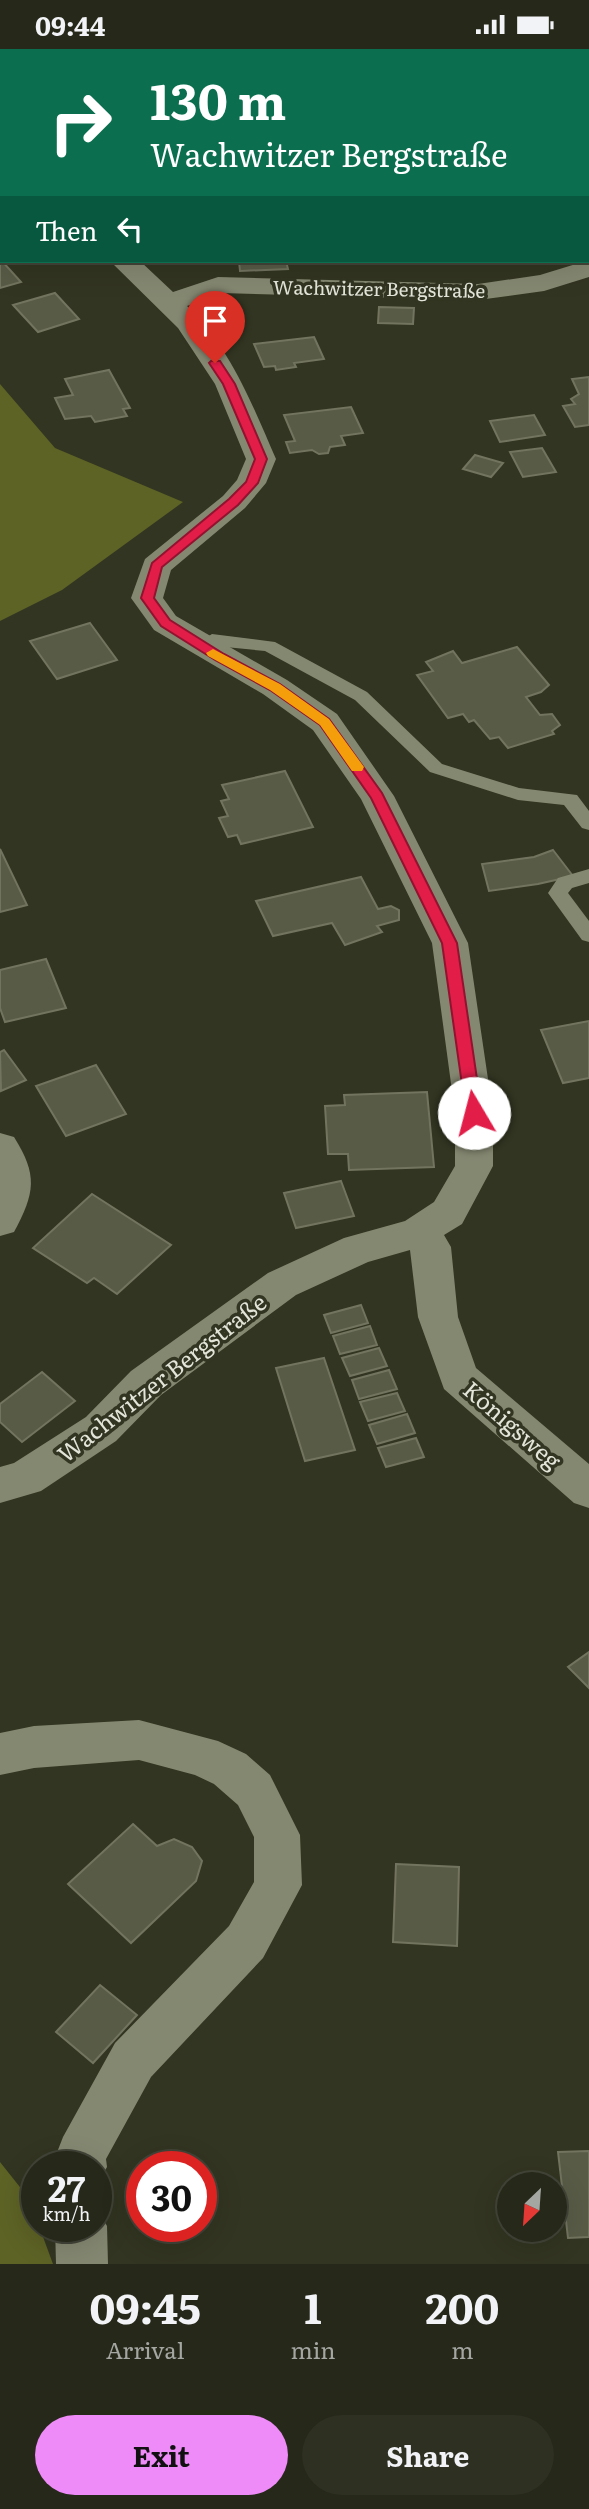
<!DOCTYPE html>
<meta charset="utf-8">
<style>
body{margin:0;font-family:Literata,serif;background:#2e3022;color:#f1f3f6;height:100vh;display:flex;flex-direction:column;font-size:26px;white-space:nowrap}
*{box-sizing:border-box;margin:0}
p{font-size:23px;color:#a4a6a2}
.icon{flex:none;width:38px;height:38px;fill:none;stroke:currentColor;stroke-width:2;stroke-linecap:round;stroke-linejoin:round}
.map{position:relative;height:2215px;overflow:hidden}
.panel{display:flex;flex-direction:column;background:#262819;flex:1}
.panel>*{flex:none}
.banner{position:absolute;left:0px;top:0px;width:590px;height:214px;box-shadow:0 7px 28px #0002,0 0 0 2px #424438;background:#0b6e4f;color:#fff;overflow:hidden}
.needle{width:46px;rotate:205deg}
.buttons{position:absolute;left:497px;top:2123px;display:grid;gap:14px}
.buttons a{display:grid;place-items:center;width:70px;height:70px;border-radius:50%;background:#262819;box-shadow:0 7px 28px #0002,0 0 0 2px #424438;font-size:35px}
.speed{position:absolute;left:21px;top:2102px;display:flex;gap:14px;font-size:35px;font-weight:700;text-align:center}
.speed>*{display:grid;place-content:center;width:91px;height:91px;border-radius:50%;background:#262819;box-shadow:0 7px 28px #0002,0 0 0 2px #424438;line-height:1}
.speed small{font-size:18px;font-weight:400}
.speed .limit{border:10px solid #d22;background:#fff;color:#111}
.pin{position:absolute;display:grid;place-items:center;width:60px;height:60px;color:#fff;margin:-72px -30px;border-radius:50% 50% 50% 0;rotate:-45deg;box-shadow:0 0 7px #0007}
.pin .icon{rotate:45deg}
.me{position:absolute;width:77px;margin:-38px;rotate:352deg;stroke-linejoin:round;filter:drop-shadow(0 0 5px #0008)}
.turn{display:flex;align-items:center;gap:24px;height:147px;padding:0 35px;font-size:32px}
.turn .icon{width:91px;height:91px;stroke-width:2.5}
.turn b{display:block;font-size:49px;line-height:60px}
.then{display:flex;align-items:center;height:66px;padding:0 35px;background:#0003;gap:14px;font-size:26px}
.eta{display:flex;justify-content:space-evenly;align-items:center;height:119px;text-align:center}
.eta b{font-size:42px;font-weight:700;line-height:49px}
.cta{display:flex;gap:14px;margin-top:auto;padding:14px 35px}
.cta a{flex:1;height:80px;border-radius:42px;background:#ee8bf8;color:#111;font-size:28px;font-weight:700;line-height:80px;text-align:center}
.cta a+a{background:#2e3022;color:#f1f3f6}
.status{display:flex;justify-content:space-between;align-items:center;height:49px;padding:0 35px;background:#262819;direction:ltr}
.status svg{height:19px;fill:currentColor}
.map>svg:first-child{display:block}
</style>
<div class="status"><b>09:44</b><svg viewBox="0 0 49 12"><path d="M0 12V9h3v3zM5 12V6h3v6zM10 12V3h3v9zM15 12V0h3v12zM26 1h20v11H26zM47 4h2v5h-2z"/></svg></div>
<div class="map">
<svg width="589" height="2215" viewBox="0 0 589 2215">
<rect width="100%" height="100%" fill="#323521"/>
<g fill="#5d6225">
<polygon points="0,0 230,0 2,2 0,69"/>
<polygon points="0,335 55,399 183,453 62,541 0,572"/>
<polygon points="0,2113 31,2152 37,2177 39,2177 53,2215 0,2215"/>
</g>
<g fill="#585b46" stroke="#72745f" stroke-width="2">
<polygon points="0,211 1,211 21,233 0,239"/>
<polygon points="239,212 286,212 288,220 240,222"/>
<polygon points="55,244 79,270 38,283 13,256"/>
<polygon points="379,258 414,259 413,275 378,274"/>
<polygon points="314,288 324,310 294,314 296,318 276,321 275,317 264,318 254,295"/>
<polygon points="109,321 130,359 123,360 127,367 95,373 91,367 65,370 55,349 73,346 65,330"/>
<polygon points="589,328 589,376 575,378 563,357 575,355 571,350 579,345 572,330"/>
<polygon points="351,358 363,384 341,387 345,396 330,398 328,404 319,405 312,401 290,404 286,393 295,392 284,366"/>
<polygon points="534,366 545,386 500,393 490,372"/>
<polygon points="542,399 556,423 523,428 510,403"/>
<polygon points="475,406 503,414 491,428 463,420"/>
<polygon points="90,574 117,611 57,630 30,592"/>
<polygon points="517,598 549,636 541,643 526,648 540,666 552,665 560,676 552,682 554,685 508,699 499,688 490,690 474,671 469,673 463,665 448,669 417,626 433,622 426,613 453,602 462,614"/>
<polygon points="285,722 313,778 241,795 237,786 228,788 219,769 228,767 221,752 229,750 222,736"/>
<polygon points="0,800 27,856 0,863"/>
<polygon points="553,801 573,827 538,835 489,842 482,815 534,808"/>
<polygon points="361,828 378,860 391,857 399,861 399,871 377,877 382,883 345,896 332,874 273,887 256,852"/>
<polygon points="46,910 66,959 5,973 0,959 0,921"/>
<polygon points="589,972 589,1029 563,1034 541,981"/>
<polygon points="4,1001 26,1031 1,1042 0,1003"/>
<polygon points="96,1016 126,1065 66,1087 36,1037"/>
<polygon points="427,1043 434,1118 349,1121 348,1105 328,1105 325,1057 345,1056 344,1046"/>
<polygon points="341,1132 354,1167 296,1179 284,1144"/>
<polygon points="92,1145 171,1196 117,1245 94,1229 87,1234 33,1199"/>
<polygon points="361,1256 368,1274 331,1284 324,1266"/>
<polygon points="370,1277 377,1296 340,1305 333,1287"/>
<polygon points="379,1299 387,1317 350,1327 342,1309"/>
<polygon points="324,1309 355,1401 305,1412 276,1319"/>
<polygon points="389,1321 397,1340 359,1350 352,1331"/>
<polygon points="42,1323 75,1352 22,1393 0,1373 0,1355"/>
<polygon points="397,1344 405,1362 368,1372 360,1353"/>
<polygon points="407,1365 415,1384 377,1395 369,1376"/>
<polygon points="416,1389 424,1408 386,1418 378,1399"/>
<polygon points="589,1603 589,1639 568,1618"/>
<polygon points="133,1775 157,1797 174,1790 192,1798 202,1812 196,1832 131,1894 68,1835"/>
<polygon points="396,1815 459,1818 457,1897 393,1893"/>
<polygon points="100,1936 137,1966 93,2014 56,1983"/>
<polygon points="589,2102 589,2188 568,2189 558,2103"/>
</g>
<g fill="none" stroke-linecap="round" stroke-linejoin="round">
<g fill="#858871" fill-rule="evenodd">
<polygon points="212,585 275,593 367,643 442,715 519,739 577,746 589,762 589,781 582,779 564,756 518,751 430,723 355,651 265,602 215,597 202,603 196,601 193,597"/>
<polygon points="589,820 589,834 572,839 568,844 589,872 589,893 582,891 548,844 558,829"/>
</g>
<g fill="#858871" fill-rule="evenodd">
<polygon points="0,88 2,89 2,106 0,105"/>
<path d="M589,211V228L544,242L478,251L221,244L187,257C230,298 253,357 276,410L266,434L245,459L171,521L163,549L176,567L287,631L337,665L394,747L468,894L493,1064V1117L462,1175L444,1186L451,1198L458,1268L476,1319L589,1415V1459L574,1454L444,1340L418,1268L410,1201L368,1213L296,1246L161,1346L116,1392L41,1442L0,1454V1418L14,1414L86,1368L131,1322L268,1224L344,1189L405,1172L434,1153L455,1117V1064L432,894L361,750L313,681L263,645L154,581L131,549L145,510L223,447L237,431L246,410L215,335L178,279L110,212H140L173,243L218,228L478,235L540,226Z"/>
<path d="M0,1084L14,1088C38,1126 35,1144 14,1183L0,1187Z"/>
<polygon points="139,1671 218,1692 246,1705 270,1726 300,1786 302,1836 263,1909 151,2028 106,2110 107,2118 96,2137 96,2118 55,2118 56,2106 63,2088 115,1994 229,1877 254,1833 254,1788 238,1756 214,1735 195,1726 139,1711 34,1719 0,1726 0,1684 34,1677"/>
<polygon points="96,2157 107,2177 108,2215 56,2215 55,2177 96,2177"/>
</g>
</g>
<polygon fill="#e11d48" stroke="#92132f" stroke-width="2" points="211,312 220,312 235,335 267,410 258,434 238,456 162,518 154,549 170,571 224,605 280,635 329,670 382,744 457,894 482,1064 479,1068 468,1068 466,1064 442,894 371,749 320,676 270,641 215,611 161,577 141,549 152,514 229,450 246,433 255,410 223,335 209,314"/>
<polygon fill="#f59e0b" points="213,600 280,635 329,670 364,718 362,722 352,722 320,676 270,641 208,607 206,604"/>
<g text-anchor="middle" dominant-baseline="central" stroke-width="7" stroke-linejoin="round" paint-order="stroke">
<g font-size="19" fill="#e3e5d9" stroke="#323521">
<text transform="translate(379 239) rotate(1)">Wachwitzer Bergstraße</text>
</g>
<g font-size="23" fill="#e3e5d9" stroke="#323521">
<text transform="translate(161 1328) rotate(-38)">Wachwitzer Bergstraße</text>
<text transform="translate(513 1375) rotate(41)">Königsweg</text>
</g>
</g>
</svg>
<div class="buttons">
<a><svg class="needle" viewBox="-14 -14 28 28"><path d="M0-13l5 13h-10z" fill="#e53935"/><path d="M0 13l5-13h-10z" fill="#a4a6a2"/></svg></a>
</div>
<div class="speed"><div>27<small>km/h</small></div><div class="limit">30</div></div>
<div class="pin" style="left:215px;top:314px;background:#d93025"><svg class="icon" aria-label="arrive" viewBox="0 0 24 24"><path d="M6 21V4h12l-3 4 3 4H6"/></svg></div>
<svg class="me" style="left:474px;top:1064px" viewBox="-20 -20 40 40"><circle r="19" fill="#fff"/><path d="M0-13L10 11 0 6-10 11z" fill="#e11d48"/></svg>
<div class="banner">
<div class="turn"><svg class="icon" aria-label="right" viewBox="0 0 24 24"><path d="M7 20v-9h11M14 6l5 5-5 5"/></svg><div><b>130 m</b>Wachwitzer Bergstraße</div></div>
<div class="then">Then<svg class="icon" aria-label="left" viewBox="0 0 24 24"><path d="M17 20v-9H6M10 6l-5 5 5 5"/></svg></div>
</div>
</div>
<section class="panel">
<div class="eta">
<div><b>09:45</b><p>Arrival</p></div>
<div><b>1</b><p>min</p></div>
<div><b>200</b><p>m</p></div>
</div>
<div class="cta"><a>Exit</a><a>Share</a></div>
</section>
